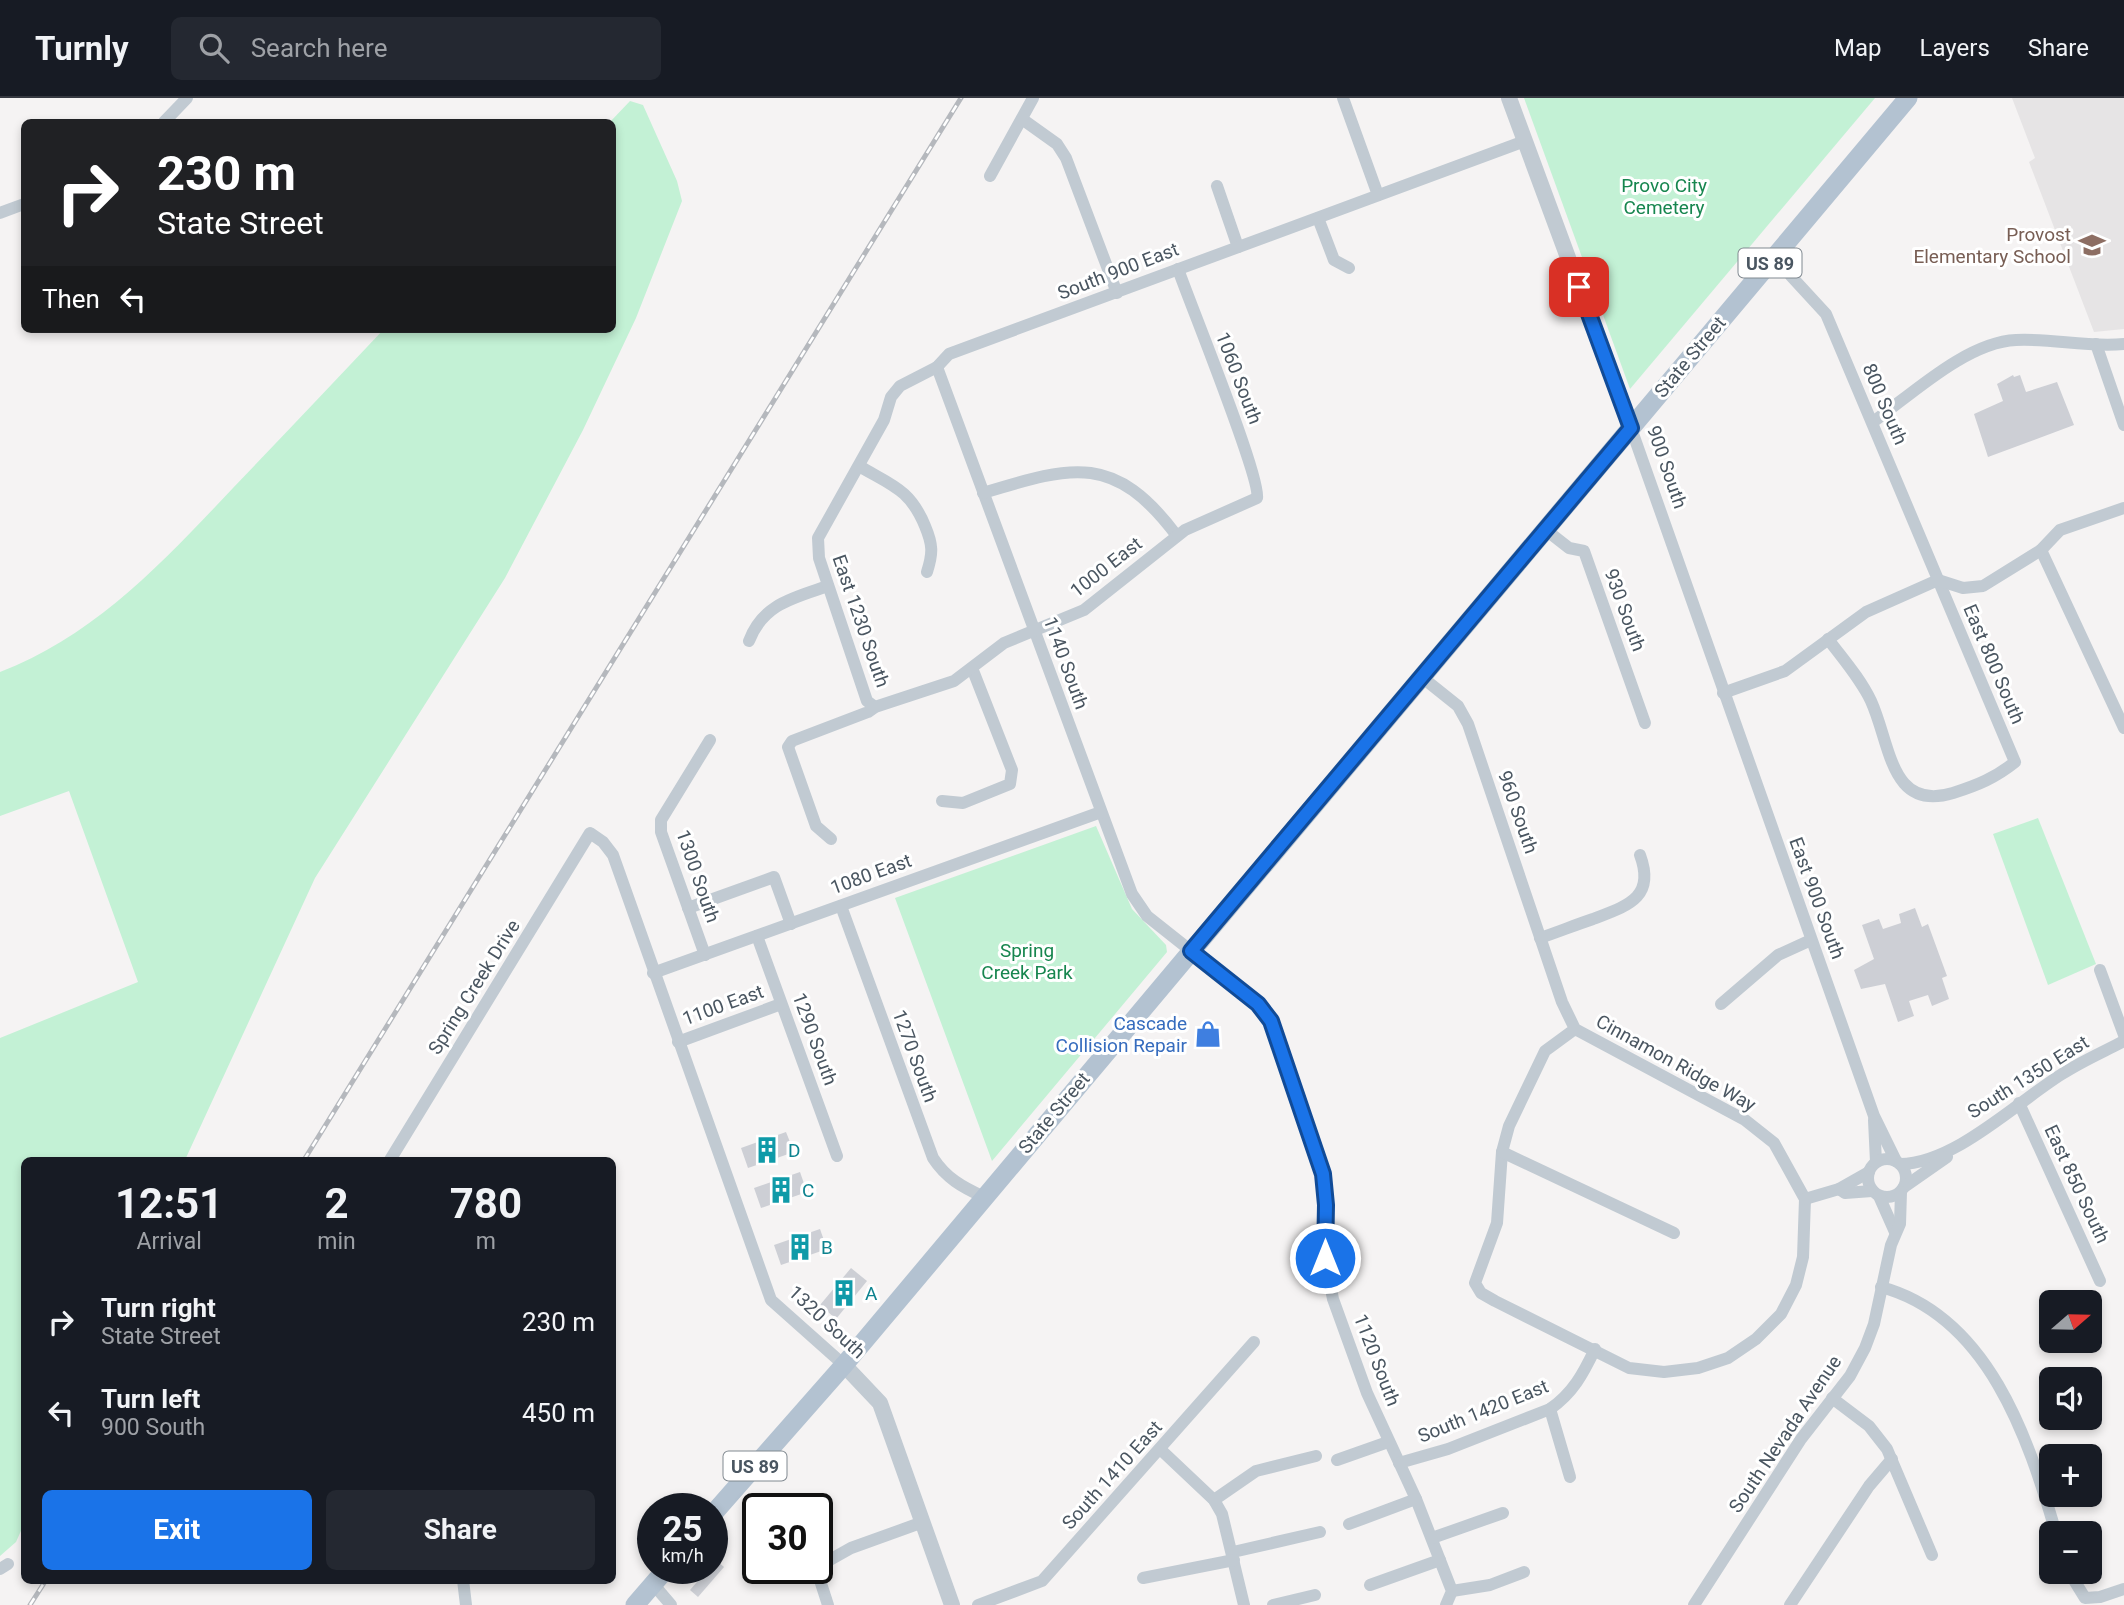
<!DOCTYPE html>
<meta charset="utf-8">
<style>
body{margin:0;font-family:Roboto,sans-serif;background:#242831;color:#f1f3f6;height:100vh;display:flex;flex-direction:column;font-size:26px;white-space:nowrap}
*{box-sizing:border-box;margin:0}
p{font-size:23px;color:#9ea1a6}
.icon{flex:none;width:38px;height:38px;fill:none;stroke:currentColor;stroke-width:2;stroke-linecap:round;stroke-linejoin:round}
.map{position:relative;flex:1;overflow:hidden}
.sheet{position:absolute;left:21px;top:1059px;width:595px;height:427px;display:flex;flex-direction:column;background:#171b24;border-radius:10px;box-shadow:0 4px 10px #0003}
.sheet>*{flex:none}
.banner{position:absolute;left:21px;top:21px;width:595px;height:214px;border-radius:10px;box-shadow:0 4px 10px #0003;background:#202124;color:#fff;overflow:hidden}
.needle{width:46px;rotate:70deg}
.controls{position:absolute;left:2039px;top:1192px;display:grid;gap:14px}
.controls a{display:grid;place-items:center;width:63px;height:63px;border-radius:10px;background:#171b24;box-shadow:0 4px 10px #0003;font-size:35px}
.speed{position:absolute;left:637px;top:1395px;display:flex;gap:14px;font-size:35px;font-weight:700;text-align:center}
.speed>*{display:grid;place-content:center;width:91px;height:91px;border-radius:50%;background:#171b24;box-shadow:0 4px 10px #0003;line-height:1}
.speed small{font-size:18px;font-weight:400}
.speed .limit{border:4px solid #111;border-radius:10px;background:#fff;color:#111}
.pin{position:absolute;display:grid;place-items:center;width:60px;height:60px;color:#fff;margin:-30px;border-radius:14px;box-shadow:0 4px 10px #0006}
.me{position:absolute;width:77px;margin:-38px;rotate:0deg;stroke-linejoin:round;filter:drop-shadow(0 0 5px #0008)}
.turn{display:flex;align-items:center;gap:24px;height:147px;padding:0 21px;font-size:32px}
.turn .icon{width:91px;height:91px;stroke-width:2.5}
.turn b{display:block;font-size:49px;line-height:60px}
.then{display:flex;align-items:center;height:66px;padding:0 21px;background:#0003;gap:14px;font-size:26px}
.eta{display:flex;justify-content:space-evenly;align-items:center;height:119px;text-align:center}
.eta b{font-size:42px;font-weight:700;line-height:49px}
.cta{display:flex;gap:14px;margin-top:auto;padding:14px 21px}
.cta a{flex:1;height:80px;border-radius:10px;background:#1a73e8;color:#fff;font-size:28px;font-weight:700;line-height:80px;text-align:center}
.cta a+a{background:#242831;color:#f1f3f6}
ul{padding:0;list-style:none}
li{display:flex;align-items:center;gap:21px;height:91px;padding:0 21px}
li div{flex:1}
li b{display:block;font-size:26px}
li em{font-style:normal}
header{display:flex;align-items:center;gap:42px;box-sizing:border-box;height:98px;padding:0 35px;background:#171b24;border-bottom:2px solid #363941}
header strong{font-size:33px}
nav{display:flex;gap:38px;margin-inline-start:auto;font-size:24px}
.search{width:490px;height:63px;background:#242831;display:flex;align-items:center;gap:18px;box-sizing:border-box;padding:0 24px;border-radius:10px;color:#9ea1a6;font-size:26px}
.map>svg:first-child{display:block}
</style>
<header>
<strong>Turnly</strong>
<div class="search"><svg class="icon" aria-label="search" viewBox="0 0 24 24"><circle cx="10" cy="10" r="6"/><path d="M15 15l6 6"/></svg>Search here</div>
<nav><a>Map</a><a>Layers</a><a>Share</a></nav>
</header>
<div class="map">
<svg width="2124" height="1507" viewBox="0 0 2124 1507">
<rect width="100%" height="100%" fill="#f5f3f3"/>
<polygon fill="#e6e4e5" points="2012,0 2124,0 2124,231 2094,234 2029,64 2035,60"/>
<g fill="#c3f1d5">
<polygon points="1524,0 1875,0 1630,291"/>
<path d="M630,3L643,7L677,83L682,103L636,220L583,332L505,480L315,780L185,1062H24V1426L16,1444L0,1458V940L138,884L69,693L0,718V574C95,538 165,462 233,390C284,337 334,284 384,231H612V24H610Z"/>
<polygon points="2038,720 2096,866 2048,887 1993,736"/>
<polygon points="1096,728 1132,811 1166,847 1167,854 992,1063 895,800"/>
</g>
<g fill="#cdcfd5">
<polygon points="2013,277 2014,279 2020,277 2026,294 2057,284 2074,327 1988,359 1974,316 2003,303 1997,286"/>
<polygon points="1915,810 1922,829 1928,826 1947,878 1942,880 1949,901 1932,908 1928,897 1909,903 1914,918 1898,924 1885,886 1861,891 1854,872 1874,861 1862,827 1879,821 1883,831 1901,825 1899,816"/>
<polygon points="786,1034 794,1054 748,1070 741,1050"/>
<polygon points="800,1074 807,1094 761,1110 754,1090"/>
<polygon points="820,1131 827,1151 781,1167 774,1147"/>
<polygon points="851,1170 867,1183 836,1221 820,1207"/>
<polygon points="716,1462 724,1469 698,1499 690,1492"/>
</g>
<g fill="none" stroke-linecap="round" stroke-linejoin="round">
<g stroke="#c1cad2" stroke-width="12">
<polyline points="1343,0 1378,97"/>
<polyline points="1022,21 1057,46 1066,60 1117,195"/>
<polyline points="164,24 187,0"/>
<polyline points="990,78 1033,0"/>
<polyline points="1217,88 1238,149"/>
<polyline points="0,115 24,106"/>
<polyline points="1318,120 1334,162 1349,170"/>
<path d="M1777,157L1791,178L1826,216L2015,664C1995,680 1978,687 1953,695C1890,714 1891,647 1871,603C1860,580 1843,561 1828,541"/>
<polyline points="2096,246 2124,327"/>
<polyline points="937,269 1132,796 1147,818 1258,906 1271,923 1278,940 1323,1076 1325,1160 1333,1201 1367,1295 1416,1401 1452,1493 1446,1507"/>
<path d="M1873,324C1912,296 1967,244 2016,242C2052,240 2088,250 2124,246"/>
<polyline points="1631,330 1874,1018 1896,1063"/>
<path d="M859,368C891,387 910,391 925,428C933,447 933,455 927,474"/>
<path d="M983,395C1072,368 1114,354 1177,438"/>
<polyline points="1546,432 1569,450 1584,453 1645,625"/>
<polyline points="2041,452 2124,630"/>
<path d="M749,543C763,506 793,500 828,488"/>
<polyline points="1423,580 1458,608 1468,626 1562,904 1575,931 1745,1022 1774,1045 1805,1101 1803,1159 1796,1187 1781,1216 1756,1241 1728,1260 1698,1270 1664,1274 1629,1270 1495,1203 1481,1195 1475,1185 1497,1125 1502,1054 1509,1028 1545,953 1575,931"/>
<polyline points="1723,595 1785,573 1866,514 1938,482 1963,490 1983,488 2041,452 2060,432 2124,410"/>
<polyline points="875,609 867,603 819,460 818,440 884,322 891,299 900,288 937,269 949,256 1525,43"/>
<polyline points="942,703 963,705 1010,686 1012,672 972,570"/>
<path d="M831,741L816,728L788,649L792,643L868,614L875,609L954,583L1004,545L1084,512L1185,432L1257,400C1262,382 1189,203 1178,171"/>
<path d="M841,808L933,1060C946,1080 962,1089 984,1099"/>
<polyline points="688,810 774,779 791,826"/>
<polyline points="757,838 837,1058"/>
<path d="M1540,840C1558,834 1575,827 1593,821C1627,808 1656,800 1640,757"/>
<polyline points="705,857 661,734 661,722 710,642"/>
<polyline points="2100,872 2124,937"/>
<polyline points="653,875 1101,714"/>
<polyline points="1721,906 1778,857 1811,842"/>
<polyline points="678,944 781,906"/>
<polyline points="2019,1005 2100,1183"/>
<polyline points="1874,1022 1876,1064"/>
<polyline points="1502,1054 1674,1135"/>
<circle cx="1887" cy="1080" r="19"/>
<polyline points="390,1062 590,735 603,744 613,757 771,1202 844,1267"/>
<path d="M1900,1066C1954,1066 2017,1004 2062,976C2082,963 2103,954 2124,943"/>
<polyline points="1904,1089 1947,1059"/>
<polyline points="1839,1091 1845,1095 1872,1093"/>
<polyline points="1879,1098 1895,1134"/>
<polyline points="1805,1101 1839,1091 1869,1074"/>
<path d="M1881,1189C1988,1218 2028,1339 2056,1435"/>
<polyline points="1832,1300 1869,1328 1887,1351 1932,1457"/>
<polyline points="1550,1311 1570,1379"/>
<polyline points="1160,1351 1214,1402 1222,1416 1244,1507"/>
<polyline points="1337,1362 1388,1344"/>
<path d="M1399,1365L1448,1351L1550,1311C1573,1295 1583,1276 1595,1251"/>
<polyline points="1214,1402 1256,1373 1316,1358"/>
<polyline points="1349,1426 1416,1401"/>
<polyline points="1432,1440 1503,1415"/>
<polyline points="1233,1454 1320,1434"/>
<polyline points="0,1471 8,1466"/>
<polyline points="2069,1474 2085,1500 2100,1499 2124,1491"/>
<polyline points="1143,1480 1234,1462"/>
<polyline points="463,1482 466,1507"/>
<polyline points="654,1487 671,1507"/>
<polyline points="1370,1487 1440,1462"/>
<polyline points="1452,1493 1490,1487 1524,1474"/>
<polyline points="828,1507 818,1476 819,1468 851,1450 923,1424"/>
<polyline points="978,1507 1042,1483 1254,1244"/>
<polyline points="1273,1507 1315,1497"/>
<polyline points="1694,1507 1801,1341 1850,1278 1865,1250 1874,1226 1891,1147 1900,1126 1901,1094"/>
<polyline points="1790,1507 1869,1388 1892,1361"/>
</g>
<g stroke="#c1cad2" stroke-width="16">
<polyline points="1509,0 1631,330"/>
<polyline points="844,1267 880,1305 952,1507"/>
</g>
<g stroke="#b3c2d1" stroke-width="19">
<polyline points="712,1417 844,1267 1908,0"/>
<polyline points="635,1507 667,1470"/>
</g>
<defs>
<g id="rail">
<polyline points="304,1062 961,0"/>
<polyline points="30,1507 46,1482"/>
</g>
</defs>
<use href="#rail" stroke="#b5b8bd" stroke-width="5"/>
<use href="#rail" stroke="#fff" stroke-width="2.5" stroke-dasharray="8" stroke-linecap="butt"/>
</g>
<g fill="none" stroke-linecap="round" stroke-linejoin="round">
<defs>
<polyline id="route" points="1325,1160 1326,1107 1323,1076 1271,923 1258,906 1191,853 1631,330 1579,189"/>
</defs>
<use href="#route" stroke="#114b97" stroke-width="18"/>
<use href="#route" stroke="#1a73e8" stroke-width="12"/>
</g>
<defs>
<symbol id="school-bare" viewBox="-9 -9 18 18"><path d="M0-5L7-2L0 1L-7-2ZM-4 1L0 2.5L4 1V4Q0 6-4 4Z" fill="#8d6e63" stroke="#fff" stroke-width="2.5" paint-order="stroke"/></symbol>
<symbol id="shop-bare" viewBox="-9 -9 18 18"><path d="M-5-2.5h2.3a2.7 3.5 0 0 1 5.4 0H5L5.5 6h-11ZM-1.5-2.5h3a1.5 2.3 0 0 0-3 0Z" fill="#3f7fe0" stroke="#fff" stroke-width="2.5" paint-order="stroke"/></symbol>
<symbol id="building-bare" viewBox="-9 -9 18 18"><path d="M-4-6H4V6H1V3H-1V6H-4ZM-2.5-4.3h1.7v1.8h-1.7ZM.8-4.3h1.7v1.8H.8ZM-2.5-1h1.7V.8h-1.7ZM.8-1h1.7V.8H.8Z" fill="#0f9aa8" stroke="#fff" stroke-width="2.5" paint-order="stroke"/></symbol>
</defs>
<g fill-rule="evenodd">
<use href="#school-bare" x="2073" y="128" width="38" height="38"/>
<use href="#shop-bare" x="1189" y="917" width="38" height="38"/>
<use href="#building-bare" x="748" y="1033" width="38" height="38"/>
<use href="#building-bare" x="762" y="1073" width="38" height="38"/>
<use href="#building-bare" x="781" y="1130" width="38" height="38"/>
<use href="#building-bare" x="825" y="1176" width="38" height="38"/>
</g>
<g text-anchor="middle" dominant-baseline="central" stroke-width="6" stroke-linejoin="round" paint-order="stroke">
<g fill="#fff" stroke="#808990" stroke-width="2">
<rect x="1738.5" y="150.5" width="63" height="29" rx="5"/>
<rect x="723.5" y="1353.5" width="63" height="29" rx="5"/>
</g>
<g font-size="18" font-weight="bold" fill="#4a5661">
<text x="1770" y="165">US 89</text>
<text x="755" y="1368">US 89</text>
</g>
<g font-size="19" fill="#17864f" stroke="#fff">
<text x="1664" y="87">Provo City<tspan x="1664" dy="22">Cemetery</tspan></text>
<text x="1027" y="852">Spring<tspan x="1027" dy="22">Creek Park</tspan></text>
</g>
<g font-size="19" fill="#785e54" stroke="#fff" text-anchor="end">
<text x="2071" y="136">Provost<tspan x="2071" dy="22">Elementary School</tspan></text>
</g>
<g font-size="19" fill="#4a5661" stroke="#fff">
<text transform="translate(1118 173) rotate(-21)">South 900 East</text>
<text transform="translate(1690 259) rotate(-50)">State Street</text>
<text transform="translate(1239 280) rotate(69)">1060 South</text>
<text transform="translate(1885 306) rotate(67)">800 South</text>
<text transform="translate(1667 369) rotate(71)">900 South</text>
<text transform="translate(1106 469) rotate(-38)">1000 East</text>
<text transform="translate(1625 512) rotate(70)">930 South</text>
<text transform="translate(861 523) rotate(71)">East 1230 South</text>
<text transform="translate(1066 565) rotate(70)">1140 South</text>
<text transform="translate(1994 566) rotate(67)">East 800 South</text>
<text transform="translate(1518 714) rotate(71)">960 South</text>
<text transform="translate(871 776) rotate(-20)">1080 East</text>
<text transform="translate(698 778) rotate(71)">1300 South</text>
<text transform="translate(1817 800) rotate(70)">East 900 South</text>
<text transform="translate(474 889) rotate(-58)">Spring Creek Drive</text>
<text transform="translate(723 907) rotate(-20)">1100 East</text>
<text transform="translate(815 941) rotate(70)">1290 South</text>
<text transform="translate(915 958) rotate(70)">1270 South</text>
<text transform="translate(1676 965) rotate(29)">Cinnamon Ridge Way</text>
<text transform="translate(2028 979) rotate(-32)">South 1350 East</text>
<text transform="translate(1054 1015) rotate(-50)">State Street</text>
<text transform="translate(2077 1086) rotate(65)">East 850 South</text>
<text transform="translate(827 1224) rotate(43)">1320 South</text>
<text transform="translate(1377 1262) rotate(69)">1120 South</text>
<text transform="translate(1483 1313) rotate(-22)">South 1420 East</text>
<text transform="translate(1785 1336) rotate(-56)">South Nevada Avenue</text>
<text transform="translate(1112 1377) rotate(-48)">South 1410 East</text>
</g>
<g font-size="19" fill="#366cbe" stroke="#fff" text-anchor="end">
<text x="1187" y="925">Cascade<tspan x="1187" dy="22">Collision Repair</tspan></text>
</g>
<g font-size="19" fill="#0d838f" stroke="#fff" text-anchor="start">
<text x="788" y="1052">D</text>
<text x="802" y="1092">C</text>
<text x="821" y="1149">B</text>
<text x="865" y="1195">A</text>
</g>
</g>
</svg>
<div class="controls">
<a><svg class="needle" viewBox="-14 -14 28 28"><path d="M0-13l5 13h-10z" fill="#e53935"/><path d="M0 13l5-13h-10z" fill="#9ea1a6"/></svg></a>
<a><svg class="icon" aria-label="sound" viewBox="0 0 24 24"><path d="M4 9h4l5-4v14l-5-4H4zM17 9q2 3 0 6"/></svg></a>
<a>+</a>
<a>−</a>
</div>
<div class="speed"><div>25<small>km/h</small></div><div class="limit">30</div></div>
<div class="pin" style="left:1579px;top:189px;background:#d93025"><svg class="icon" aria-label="arrive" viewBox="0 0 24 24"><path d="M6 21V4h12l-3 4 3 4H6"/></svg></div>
<svg class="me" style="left:1325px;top:1160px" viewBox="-20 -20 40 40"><circle r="17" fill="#1a73e8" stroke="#fff" stroke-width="3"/><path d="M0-11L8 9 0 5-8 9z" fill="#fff"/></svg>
<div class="banner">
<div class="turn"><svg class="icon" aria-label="right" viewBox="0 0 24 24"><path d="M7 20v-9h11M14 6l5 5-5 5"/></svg><div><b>230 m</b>State Street</div></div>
<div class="then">Then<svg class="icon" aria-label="left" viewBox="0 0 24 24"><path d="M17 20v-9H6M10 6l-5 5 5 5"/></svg></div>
</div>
<section class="sheet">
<div class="eta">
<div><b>12:51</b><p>Arrival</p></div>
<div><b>2</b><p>min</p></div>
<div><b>780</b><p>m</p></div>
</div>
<ul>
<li><svg class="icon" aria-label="right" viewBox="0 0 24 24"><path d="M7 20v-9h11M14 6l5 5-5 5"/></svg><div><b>Turn right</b><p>State Street</p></div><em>230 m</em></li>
<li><svg class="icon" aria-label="left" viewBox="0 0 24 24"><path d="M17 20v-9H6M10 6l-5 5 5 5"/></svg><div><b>Turn left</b><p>900 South</p></div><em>450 m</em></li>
</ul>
<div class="cta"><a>Exit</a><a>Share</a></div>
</section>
</div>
